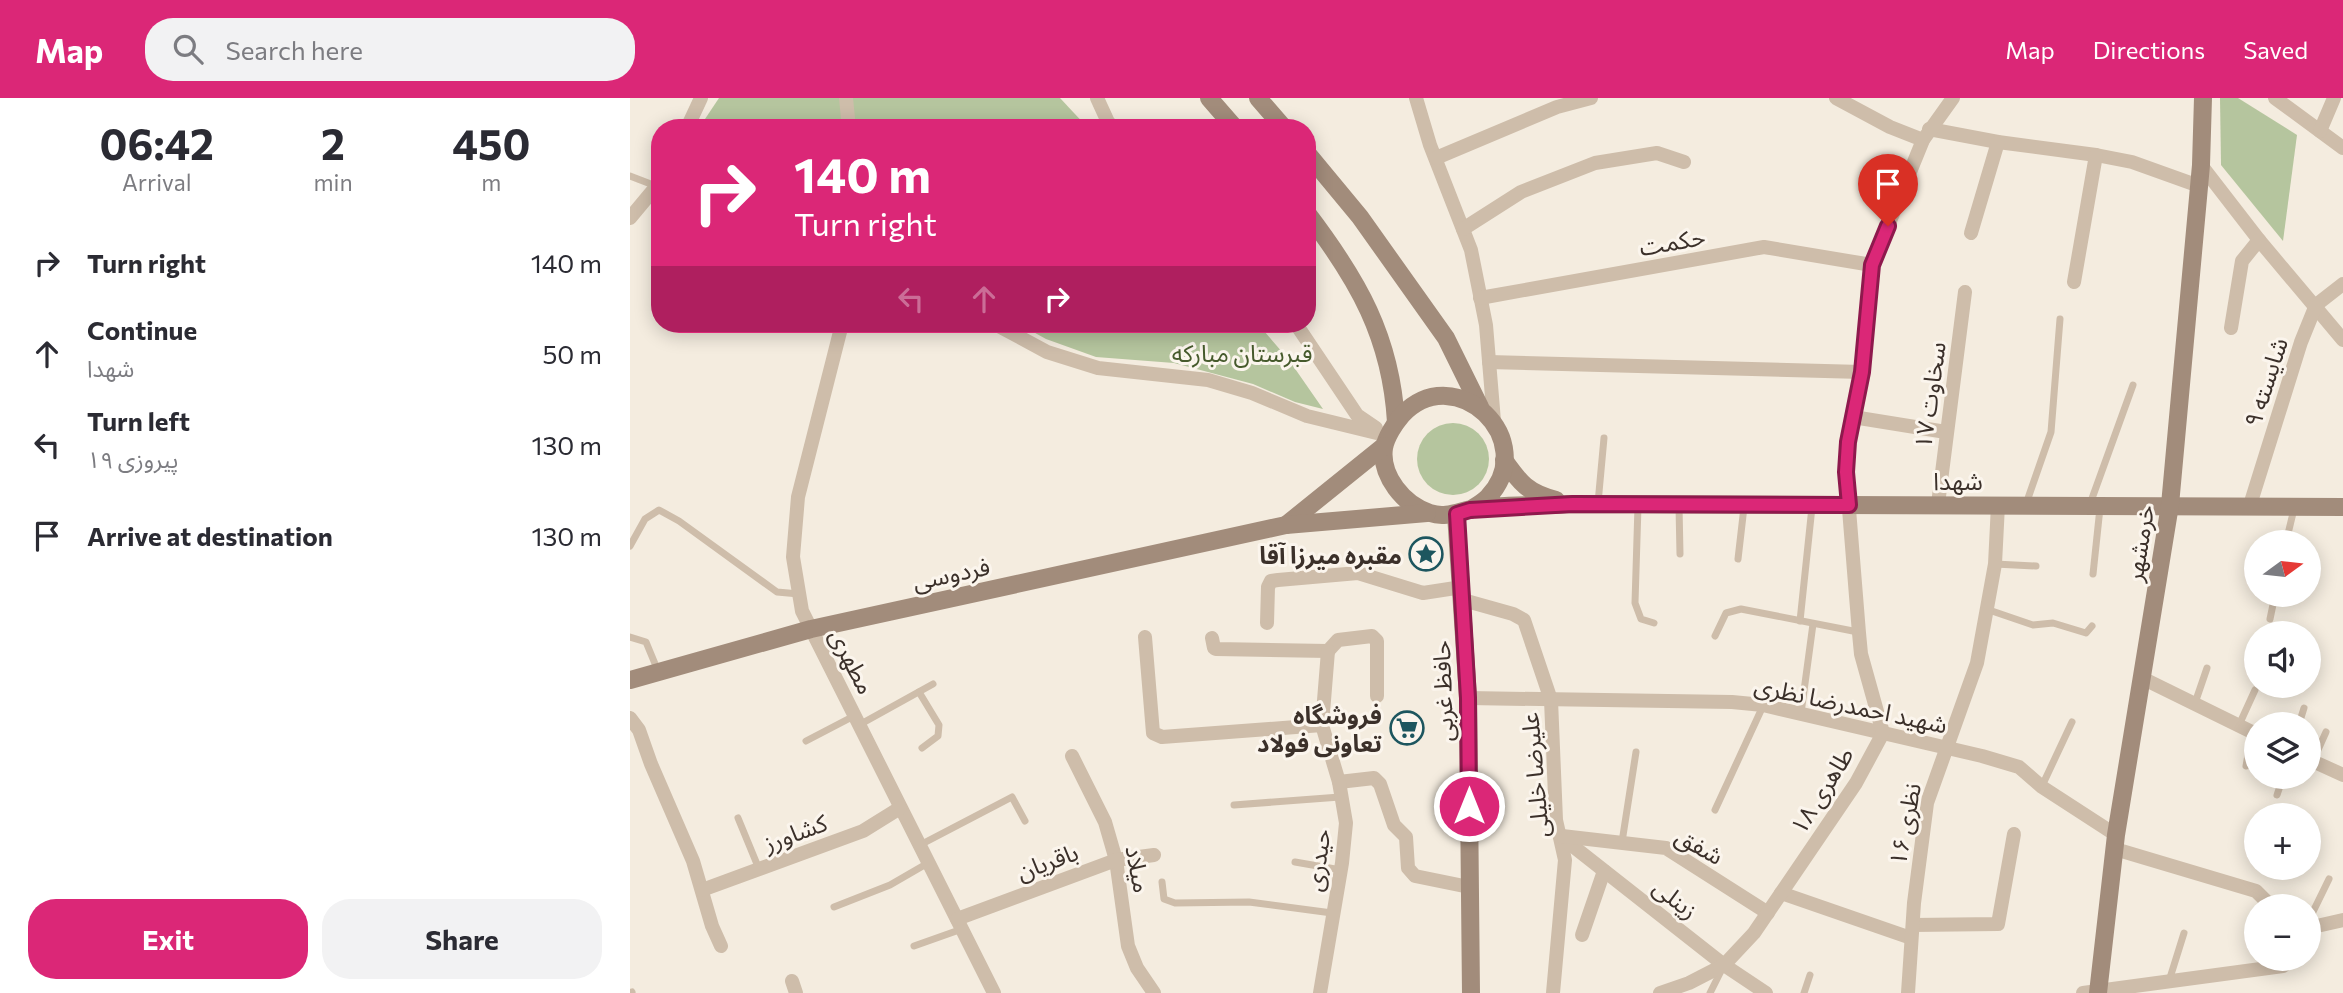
<!DOCTYPE html>
<meta charset="utf-8">
<style>
body{margin:0;font-family:Commissioner,"Noto Sans Arabic",sans-serif;background:#f2f2f3;color:#2b2b33;height:100vh;display:flex;flex-direction:column;font-size:26px;white-space:nowrap}
*{box-sizing:border-box;margin:0}
p{font-size:23px;color:#7c7c81}
.icon{flex:none;width:38px;height:38px;fill:none;stroke:currentColor;stroke-width:2;stroke-linecap:round;stroke-linejoin:round}
.map{position:relative;flex:1;overflow:hidden}
.details{display:flex;flex-direction:column;background:#fff;width:630px}
.details>*{flex:none}
.guide{position:absolute;left:21px;top:21px;width:665px;height:214px;border-radius:28px;box-shadow:0 4px 18px #0003;background:#db2777;color:#fff;overflow:hidden}
.needle{width:46px;rotate:75deg}
.tools{position:absolute;left:1614px;top:432px;display:grid;gap:14px}
.tools a{display:grid;place-items:center;width:77px;height:77px;border-radius:50%;background:#fff;box-shadow:0 4px 18px #0003;font-size:35px}
.pin{position:absolute;display:grid;place-items:center;width:60px;height:60px;color:#fff;margin:-72px -30px;border-radius:50% 50% 50% 0;rotate:-45deg;box-shadow:0 0 7px #0007}
.pin .icon{rotate:45deg}
.me{position:absolute;width:77px;margin:-38px;rotate:0deg;stroke-linejoin:round;filter:drop-shadow(0 0 5px #0008)}
.turn{display:flex;align-items:center;gap:24px;height:147px;padding:0 28px;font-size:32px}
.turn .icon{width:91px;height:91px;stroke-width:2.5}
.turn b{display:block;font-size:49px;line-height:60px}
.lanes{display:flex;align-items:center;height:66px;padding:0 28px;background:#0003;justify-content:center;gap:35px;direction:ltr}
.lanes .off{opacity:.35}
.eta{display:flex;justify-content:space-evenly;align-items:center;height:119px;text-align:center}
.eta b{font-size:42px;font-weight:700;line-height:49px}
.cta{display:flex;gap:14px;margin-top:auto;padding:14px 28px}
.cta a{flex:1;height:80px;border-radius:28px;background:#db2777;color:#fff;font-size:28px;font-weight:700;line-height:80px;text-align:center}
.cta a+a{background:#f2f2f3;color:#2b2b33}
ul{padding:0;list-style:none}
li{display:flex;align-items:center;gap:21px;height:91px;padding:0 28px}
li div{flex:1}
li b{display:block;font-size:26px}
li em{font-style:normal}
header{display:flex;align-items:center;gap:42px;box-sizing:border-box;height:98px;padding:0 35px;background:#db2777;color:#fff}
header strong{font-size:33px}
nav{display:flex;gap:38px;margin-inline-start:auto;font-size:24px}
.search{width:490px;height:63px;background:#f2f2f3;display:flex;align-items:center;gap:18px;box-sizing:border-box;padding:0 24px;border-radius:28px;color:#7c7c81;font-size:26px}
main{display:flex;flex:1;min-height:0}
.map>svg:first-child{display:block}
</style>
<header>
<strong>Map</strong>
<div class="search"><svg class="icon" aria-label="search" viewBox="0 0 24 24"><circle cx="10" cy="10" r="6"/><path d="M15 15l6 6"/></svg>Search here</div>
<nav><a>Map</a><a>Directions</a><a>Saved</a></nav>
</header>
<main>
<section class="details">
<div class="eta">
<div><b>06:42</b><p>Arrival</p></div>
<div><b>2</b><p>min</p></div>
<div><b>450</b><p>m</p></div>
</div>
<ul>
<li><svg class="icon" aria-label="right" viewBox="0 0 24 24"><path d="M7 20v-9h11M14 6l5 5-5 5"/></svg><div><b>Turn right</b></div><em>140 m</em></li>
<li><svg class="icon" aria-label="ahead" viewBox="0 0 24 24"><path d="M12 20V5M6 11l6-6 6 6"/></svg><div><b>Continue</b><p>شهدا</p></div><em>50 m</em></li>
<li><svg class="icon" aria-label="left" viewBox="0 0 24 24"><path d="M17 20v-9H6M10 6l-5 5 5 5"/></svg><div><b>Turn left</b><p>پیروزی ۱۹</p></div><em>130 m</em></li>
<li><svg class="icon" aria-label="arrive" viewBox="0 0 24 24"><path d="M6 21V4h12l-3 4 3 4H6"/></svg><div><b>Arrive at destination</b></div><em>130 m</em></li>
</ul>
<div class="cta"><a>Exit</a><a>Share</a></div>
</section>
<div class="map">
<svg width="1713" height="895" viewBox="0 0 1713 895">
<rect width="100%" height="100%" fill="#f4ecdf"/>
<g fill="#b5c59e">
<polygon points="89,0 430,0 458,30 69,30"/>
<polygon points="1590,0 1608,0 1667,37 1653,143 1591,67"/>
<polygon points="389,226 628,226 659,262 693,311 665,304 623,286 544,265 466,259 416,241"/>
<circle cx="823" cy="361" r="36"/>
</g>
<g fill="none" stroke-linecap="round" stroke-linejoin="round">
<g stroke="#cebdaa" stroke-width="7">
<polyline points="0,78 26,88"/>
<polyline points="968,405 974,340"/>
<polyline points="1396,406 1421,334 1430,221"/>
<polyline points="1460,406 1503,287"/>
<polyline points="1008,408 1005,505 1011,521 1024,525"/>
<polyline points="1049,408 1050,456"/>
<polyline points="1656,444 1664,411"/>
<polyline points="0,448 15,421 29,412 49,423 147,494 169,496"/>
<polyline points="1108,461 1114,409"/>
<polyline points="1365,466 1406,468"/>
<polyline points="1463,476 1470,410"/>
<polyline points="1359,512 1403,527 1423,525 1456,535 1462,528"/>
<polyline points="1640,521 1645,497"/>
<polyline points="1170,523 1182,409"/>
<polyline points="1085,538 1096,515 1111,511 1228,534"/>
<polyline points="0,539 16,544 28,573"/>
<polyline points="289,594 309,627 308,638 292,650"/>
<polyline points="1565,605 1577,570"/>
<polyline points="1171,615 1183,526"/>
<polyline points="1669,626 1674,610"/>
<polyline points="229,627 303,586"/>
<polyline points="1609,627 1625,592"/>
<polyline points="176,643 224,618"/>
<polyline points="1683,663 1696,634"/>
<polyline points="1616,668 1622,634"/>
<polyline points="1412,688 1442,624"/>
<polyline points="1647,697 1653,679"/>
<polyline points="604,707 710,699"/>
<polyline points="1085,712 1133,608"/>
<polyline points="108,720 129,771"/>
<polyline points="992,744 1006,654"/>
<polyline points="290,747 382,699 395,723"/>
<polyline points="665,764 711,772"/>
<polyline points="532,784 534,801 545,805 619,804 702,815"/>
<polyline points="204,809 260,787 298,765"/>
<polyline points="1678,824 1699,781"/>
<polyline points="284,848 332,831"/>
<polyline points="1539,883 1554,835"/>
<polyline points="0,895 2,894"/>
<polyline points="1080,895 1092,871"/>
<polyline points="1174,895 1180,877"/>
</g>
<g stroke="#cebdaa" stroke-width="14">
<polyline points="216,0 219,30"/>
<polyline points="467,0 478,24 484,30"/>
<polyline points="786,0 800,47 841,152 856,227 864,323"/>
<polyline points="1206,0 1260,29 1293,42"/>
<polyline points="1645,0 1713,50"/>
<polyline points="57,30 71,0"/>
<polyline points="1299,31 1368,44 1466,57 1502,64 1569,88"/>
<polyline points="1690,33 1704,0"/>
<polyline points="806,60 927,9 961,0"/>
<polyline points="1571,67 1629,142 1713,242"/>
<polyline points="0,120 30,84"/>
<polyline points="833,131 891,94 965,65 1027,55 1054,64"/>
<polyline points="1341,135 1368,44"/>
<polyline points="1444,184 1466,57"/>
<polyline points="850,200 1134,149 1242,167"/>
<polyline points="212,226 168,399 163,459 172,513 364,895"/>
<polyline points="365,226 417,254 468,270 578,282 622,295 677,318 759,338"/>
<polyline points="666,226 727,317 746,330"/>
<polyline points="1601,230 1612,163 1629,142"/>
<polyline points="859,264 1232,274"/>
<polyline points="1223,319 1316,334"/>
<polyline points="1308,406 1335,194"/>
<polyline points="1620,407 1671,244 1686,207 1713,186"/>
<polyline points="833,502 883,516 894,522 921,602 926,722 935,762 923,895"/>
<polyline points="637,525 638,489 641,483 648,482 728,475 793,495 832,489"/>
<polyline points="515,539 523,635 532,639 692,627"/>
<polyline points="582,540 584,550 586,551 698,553"/>
<polyline points="698,553 708,542 742,538 747,543 747,598"/>
<polyline points="1512,580 1626,636"/>
<polyline points="838,600 1102,604 1133,607 1352,658 1389,669 1412,689 1486,737"/>
<polyline points="0,620 9,632 21,666 63,763 82,828 91,848"/>
<polyline points="442,658 475,724 486,762 498,848 507,870 524,895"/>
<polyline points="1678,661 1713,677"/>
<polyline points="709,684 744,680 750,686 764,727 776,739 778,770 785,778 839,789"/>
<polyline points="930,738 1094,867 1136,895"/>
<polyline points="932,738 1036,750 1138,815"/>
<polyline points="1485,751 1626,793 1641,808"/>
<polyline points="72,792 233,733 270,710"/>
<polyline points="1151,795 1281,840"/>
<polyline points="327,821 486,762 524,757"/>
<polyline points="1283,827 1368,826 1384,736"/>
<polyline points="1678,830 1713,822"/>
<polyline points="952,837 974,773"/>
<polyline points="162,883 166,895"/>
<polyline points="690,895 712,765 716,725 709,684 692,627 698,553"/>
<polyline points="1030,895 1059,885 1094,867 1124,835 1226,685 1253,635 1231,556 1229,535 1216,374 1218,344 1232,274 1242,167 1293,42 1323,0"/>
<polyline points="1278,895 1284,805 1297,705 1347,565 1365,466 1368,407"/>
<polyline points="1453,895 1653,868 1662,861"/>
</g>
<g stroke="#a28c7b" stroke-width="18">
<polyline points="579,0 605,30"/>
<polyline points="628,0 654,30"/>
<polyline points="677,55 730,119 816,240 850,309"/>
<path d="M677,115C728,182 761,239 766,324"/>
<path d="M874,362C890,385 898,395 926,402"/>
<path d="M840,412C846,408 853,404 858,399C911,343 826,260 772,317C765,325 756,339 754,350C750,378 774,407 800,415C815,420 827,414 841,411C874,406 910,408 943,406L1713,409"/>
<polyline points="826,416 838,600 841,895"/>
<polyline points="656,427 754,348"/>
<polyline points="0,582 181,531 656,427 797,415"/>
<polyline points="1468,895 1486,737 1540,407 1571,67 1573,0"/>
</g>
</g>
<g fill="none" stroke-linecap="round" stroke-linejoin="round">
<defs>
<polyline id="route" points="839,708 838,600 827,416 840,412 943,406 1219,407 1216,374 1218,344 1232,274 1242,167 1258,128"/>
</defs>
<use href="#route" stroke="#8e194d" stroke-width="18"/>
<use href="#route" stroke="#db2777" stroke-width="12"/>
</g>
<defs>
<symbol id="sight-ring" viewBox="-11 -11 22 22"><circle r="9.5" fill="#fbf5ed" stroke="#1d565f" stroke-width="1.5"/><path d="M0-6L1.8-2.2L6-1.7L2.9 1.2L3.7 5.4L0 3.3L-3.7 5.4L-2.9 1.2L-6-1.7L-1.8-2.2Z" fill="#1d565f"/></symbol>
<symbol id="supermarket-ring" viewBox="-11 -11 22 22"><circle r="9.5" fill="#fbf5ed" stroke="#1d565f" stroke-width="1.5"/><path d="M-6-5.5h2.5l.6 2H6L4.5 2H-2.5L-4.4-4H-6ZM-1.5 3.2a1.3 1.3 0 1 0 .1 0ZM3 3.2a1.3 1.3 0 1 0 .1 0Z" fill="#1d565f"/></symbol>
</defs>
<g fill-rule="evenodd">
<use href="#sight-ring" x="777" y="437" width="38" height="38"/>
<use href="#supermarket-ring" x="758" y="611" width="38" height="38"/>
</g>
<g text-anchor="middle" dominant-baseline="central" stroke-width="6" stroke-linejoin="round" paint-order="stroke">
<g font-size="24" fill="#3b302a" stroke="#fbf5ed">
<text transform="translate(1042 143) rotate(-10)">حکمت</text>
<text transform="translate(1635 284) rotate(-72)">شایسته ۹</text>
<text transform="translate(1299 297) rotate(-82)">سخاوت ۱۷</text>
<text x="1328" y="382">شهدا</text>
<text transform="translate(1509 445) rotate(-81)">خرمشهر</text>
<text transform="translate(321 475) rotate(-12)">فردوسی</text>
<text transform="translate(223 563) rotate(63)">مطهری</text>
<text transform="translate(812 593) rotate(-92)">حافظ غربی</text>
<text transform="translate(1221 606) rotate(12)">شهید احمدرضا نظری</text>
<text transform="translate(904 677) rotate(-95)">علیرضا خلیلی</text>
<text transform="translate(1191 692) rotate(-58)">طاهری ۱۸</text>
<text transform="translate(1274 726) rotate(-79)">نظری ۱۶</text>
<text transform="translate(165 734) rotate(-20)">کشاورز</text>
<text transform="translate(1070 747) rotate(30)">شفق</text>
<text transform="translate(687 762) rotate(-82)">حیدری</text>
<text transform="translate(417 763) rotate(-20)">باقریان</text>
<text transform="translate(509 771) rotate(79)">میلاد</text>
<text transform="translate(1046 800) rotate(38)">زینلی</text>
</g>
<g font-size="24" fill="#465a2c" stroke="#fbf5ed">
<text x="612" y="254">قبرستان مبارکه</text>
</g>
<g font-size="24" font-weight="bold" fill="#3b302a" stroke="#fbf5ed" text-anchor="end">
<text x="772" y="456">مقبره میرزا آقا</text>
<text x="752" y="616">فروشگاه<tspan x="752" dy="28">تعاونی فولاد</tspan></text>
</g>
</g>
</svg>
<div class="tools">
<a><svg class="needle" viewBox="-14 -14 28 28"><path d="M0-13l5 13h-10z" fill="#e53935"/><path d="M0 13l5-13h-10z" fill="#7c7c81"/></svg></a>
<a><svg class="icon" aria-label="sound" viewBox="0 0 24 24"><path d="M4 9h4l5-4v14l-5-4H4zM17 9q2 3 0 6"/></svg></a>
<a><svg class="icon" aria-label="layers" viewBox="0 0 24 24"><path d="M12 4l9 5-9 5-9-5zM3 14l9 5 9-5"/></svg></a>
<a>+</a>
<a>−</a>
</div>
<div class="pin" style="left:1258px;top:128px;background:#d93025"><svg class="icon" aria-label="arrive" viewBox="0 0 24 24"><path d="M6 21V4h12l-3 4 3 4H6"/></svg></div>
<svg class="me" style="left:839px;top:708px" viewBox="-20 -20 40 40"><circle r="17" fill="#db2777" stroke="#fff" stroke-width="3"/><path d="M0-11L8 9 0 5-8 9z" fill="#fff"/></svg>
<div class="guide">
<div class="turn"><svg class="icon" aria-label="right" viewBox="0 0 24 24"><path d="M7 20v-9h11M14 6l5 5-5 5"/></svg><div><b>140 m</b>Turn right</div></div>
<div class="lanes"><svg class="icon off" aria-label="left" viewBox="0 0 24 24"><path d="M17 20v-9H6M10 6l-5 5 5 5"/></svg><svg class="icon off" aria-label="ahead" viewBox="0 0 24 24"><path d="M12 20V5M6 11l6-6 6 6"/></svg><svg class="icon" aria-label="right" viewBox="0 0 24 24"><path d="M7 20v-9h11M14 6l5 5-5 5"/></svg></div>
</div>
</div>
</main>
